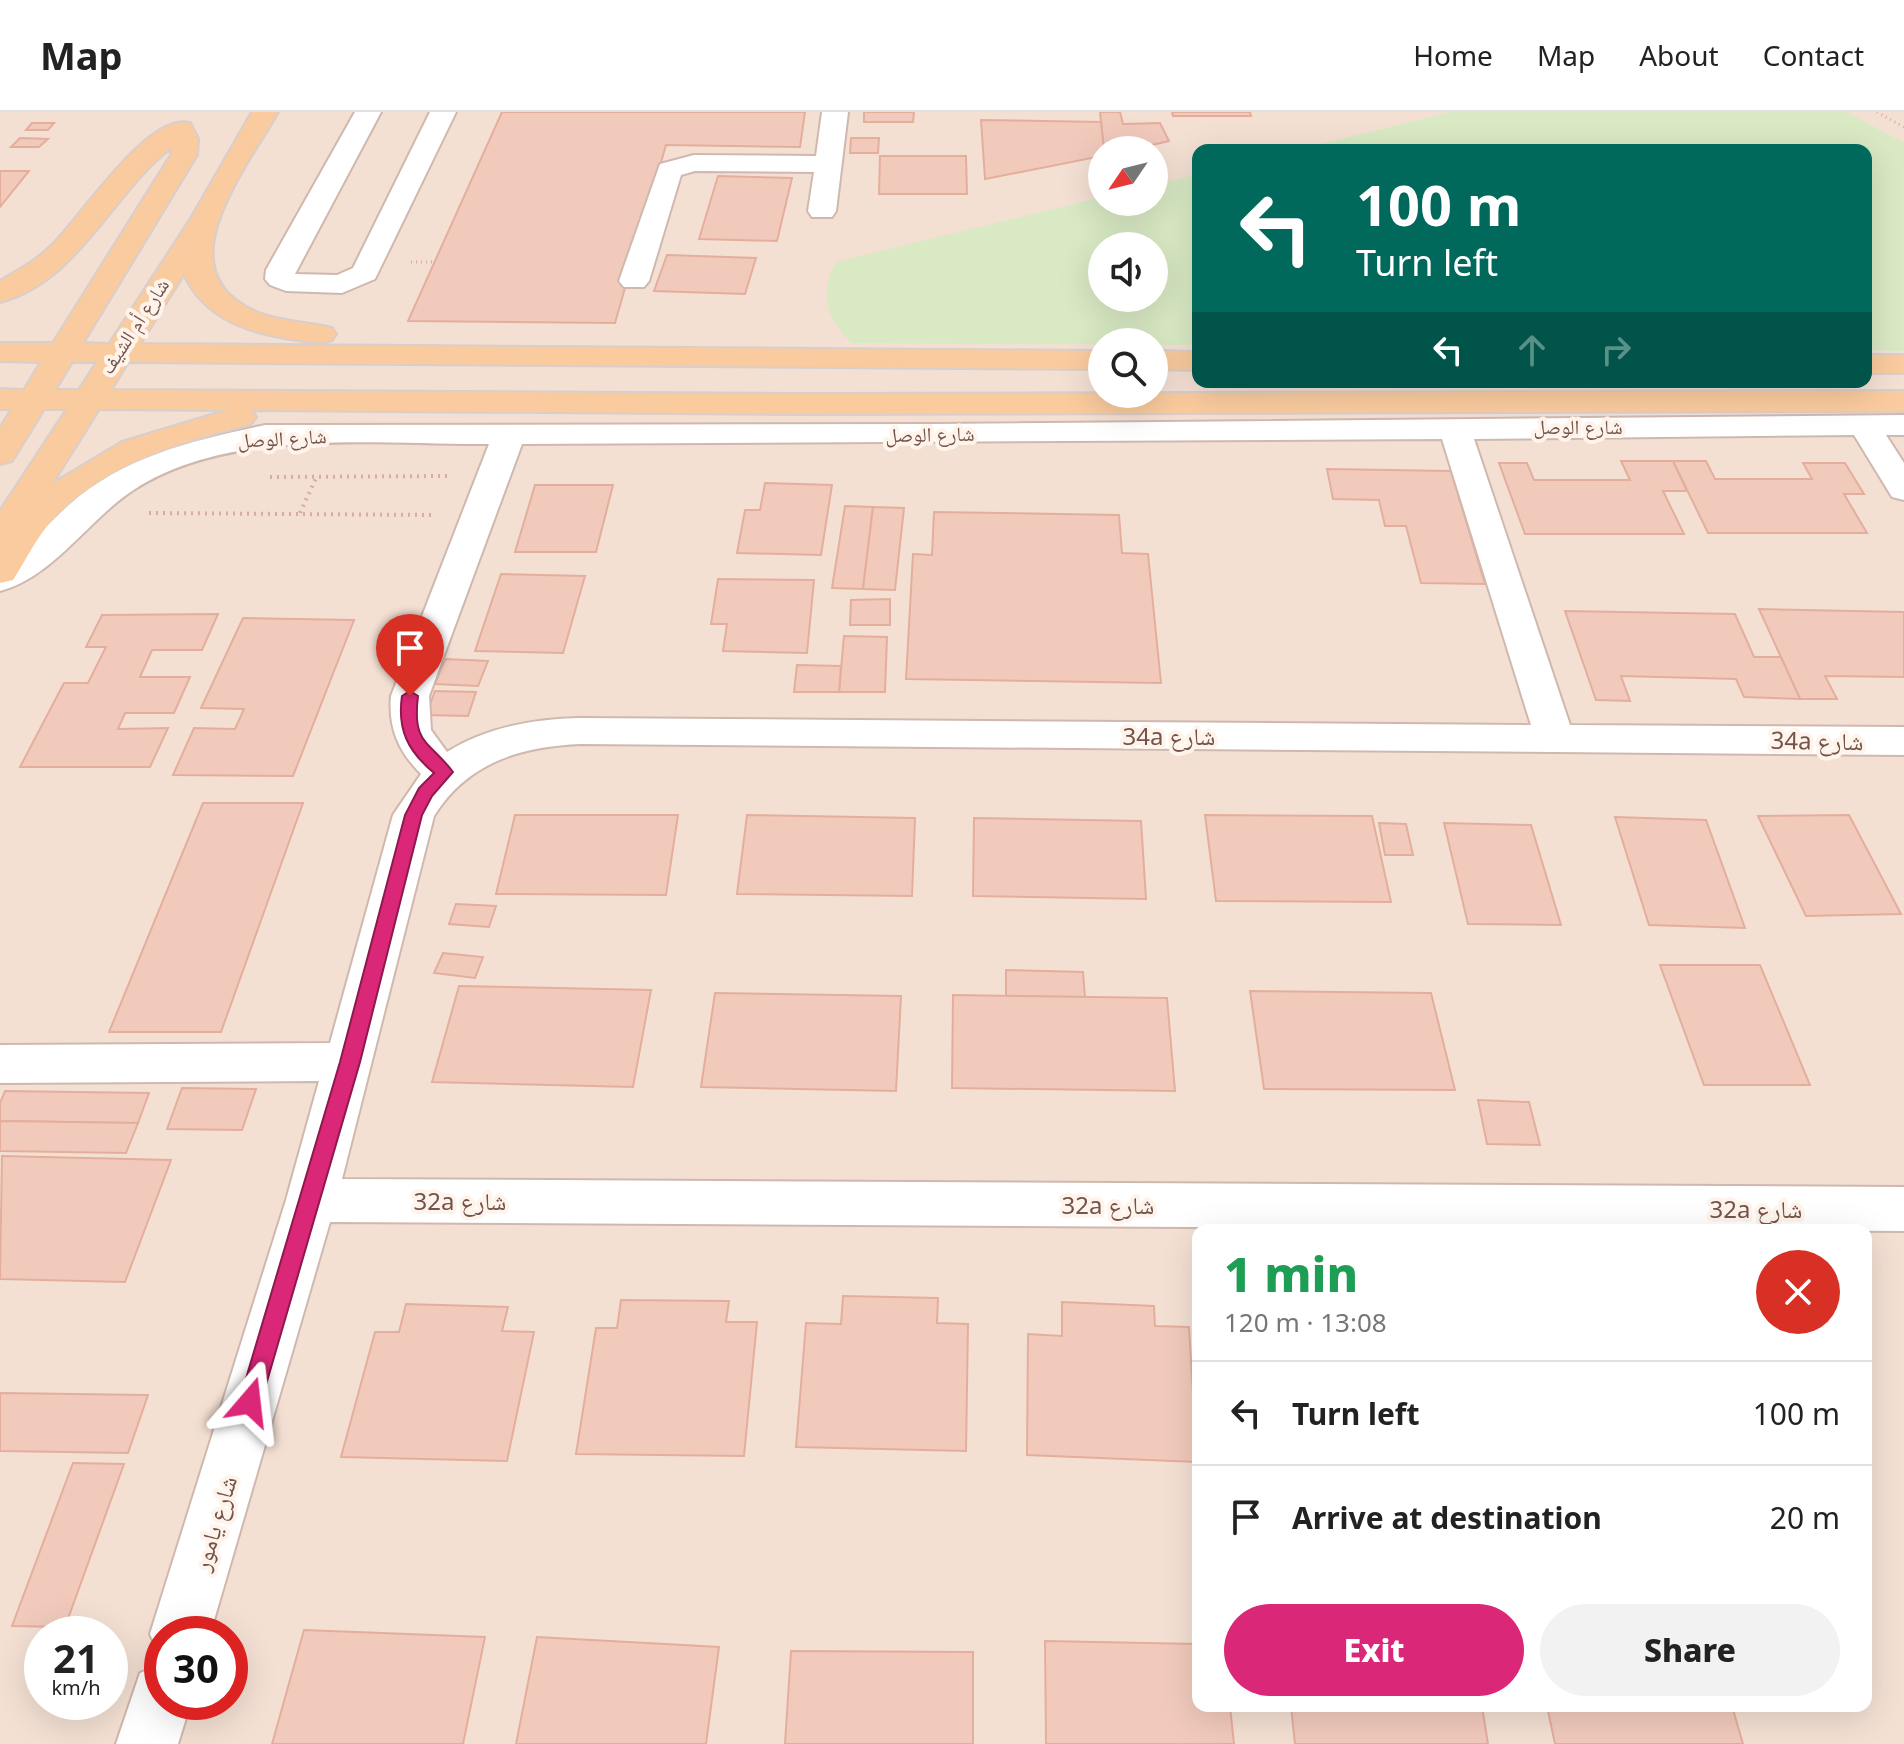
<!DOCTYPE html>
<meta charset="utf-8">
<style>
body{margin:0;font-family:"Noto Sans","Noto Naskh Arabic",sans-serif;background:#f2f2f2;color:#222;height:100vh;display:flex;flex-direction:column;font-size:30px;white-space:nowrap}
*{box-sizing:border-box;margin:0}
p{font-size:26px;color:#767676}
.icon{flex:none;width:44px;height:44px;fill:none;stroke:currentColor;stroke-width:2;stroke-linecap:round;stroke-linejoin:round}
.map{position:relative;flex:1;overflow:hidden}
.side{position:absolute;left:1192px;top:1112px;width:680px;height:488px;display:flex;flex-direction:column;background:#fff;border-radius:16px;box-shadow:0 8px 32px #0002}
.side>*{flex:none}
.hud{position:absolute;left:1192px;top:32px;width:680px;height:244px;border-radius:16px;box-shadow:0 8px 32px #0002;background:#00695c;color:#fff;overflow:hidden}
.needle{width:52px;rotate:235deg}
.tools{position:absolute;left:1088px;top:24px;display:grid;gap:16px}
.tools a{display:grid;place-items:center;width:80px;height:80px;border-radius:50%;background:#fff;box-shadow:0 8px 32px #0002;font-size:40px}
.speed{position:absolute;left:24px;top:1504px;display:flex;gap:16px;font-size:40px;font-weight:700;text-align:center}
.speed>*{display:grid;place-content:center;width:104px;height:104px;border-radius:50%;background:#fff;box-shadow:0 8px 32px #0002;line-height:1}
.speed small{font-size:20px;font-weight:400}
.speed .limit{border:12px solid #d22;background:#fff;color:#111}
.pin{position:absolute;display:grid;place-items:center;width:68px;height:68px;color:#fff;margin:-82px -34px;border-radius:50% 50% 50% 0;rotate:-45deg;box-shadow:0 0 8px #0007}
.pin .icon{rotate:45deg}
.me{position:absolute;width:88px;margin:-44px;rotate:17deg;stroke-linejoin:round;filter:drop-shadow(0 0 6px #0008)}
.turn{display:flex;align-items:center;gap:28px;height:168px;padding:0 32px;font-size:36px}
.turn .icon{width:104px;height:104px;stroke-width:2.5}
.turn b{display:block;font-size:56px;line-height:68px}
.lanes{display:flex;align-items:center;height:76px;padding:0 32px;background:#0003;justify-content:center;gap:40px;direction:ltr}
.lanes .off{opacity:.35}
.round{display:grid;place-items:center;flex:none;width:84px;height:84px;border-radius:42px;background:#f2f2f2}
.headline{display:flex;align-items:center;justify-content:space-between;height:136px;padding:0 32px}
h1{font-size:48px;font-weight:800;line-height:60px;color:#1e9e55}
.cta{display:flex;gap:16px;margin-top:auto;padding:16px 32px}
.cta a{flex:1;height:92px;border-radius:48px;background:#db2777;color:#fff;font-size:32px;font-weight:800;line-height:92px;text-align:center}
.cta a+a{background:#f2f2f2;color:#222}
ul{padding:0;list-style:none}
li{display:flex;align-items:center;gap:24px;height:104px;padding:0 32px;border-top:2px solid #e0e0e0}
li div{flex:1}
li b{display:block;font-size:30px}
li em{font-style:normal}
header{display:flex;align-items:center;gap:48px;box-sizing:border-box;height:112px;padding:0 40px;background:#fff;border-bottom:2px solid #e0e0e0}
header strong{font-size:38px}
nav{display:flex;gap:44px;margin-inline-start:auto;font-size:28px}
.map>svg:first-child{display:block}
</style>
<header>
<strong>Map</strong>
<nav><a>Home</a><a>Map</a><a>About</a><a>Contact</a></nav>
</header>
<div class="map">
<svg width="1904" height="1632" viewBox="0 0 1904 1632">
<rect width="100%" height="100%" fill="#fcf0e4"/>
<path fill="#f4e0d3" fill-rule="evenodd" d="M0,0H1904V1632H0ZM1102,38H1154V90H1102ZM1198,38H1866V270H1198ZM1102,134H1154V186H1102ZM1102,230H1154V282H1102ZM1198,1118H1866V1594H1198ZM42,1522H110V1590H42ZM162,1522H230V1590H162Z"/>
<g fill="#d8e9c3" fill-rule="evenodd">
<polygon points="1451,0 1847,0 1904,31 1904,239 1866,238 1866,38 1296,38"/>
<path d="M1198,62V233L852,231C826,207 819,182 836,150L1102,85V90H1154V73ZM1102,134H1154V186H1102Z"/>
</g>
<g fill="#f1cabc" stroke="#e4ae9d" stroke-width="2">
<polygon points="502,0 805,0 800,35 666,33 615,211 408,209"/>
<polygon points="864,0 914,0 913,10 864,10"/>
<polygon points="1100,0 1120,0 1123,12 1160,11 1169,29 1130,38 1104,38"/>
<polygon points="1172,0 1250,0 1251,4 1173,4"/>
<polygon points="981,8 1101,10 1104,38 1102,44 985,67"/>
<polygon points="32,11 54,11 48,18 26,18"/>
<polygon points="20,26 48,27 39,35 11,35"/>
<polygon points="851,26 879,26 878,41 850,41"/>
<polygon points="880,44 966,44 967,82 879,82"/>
<polygon points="0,59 29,59 0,95"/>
<polygon points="718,64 792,66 777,129 699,127"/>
<polygon points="667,143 756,146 745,182 654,179"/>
<polygon points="1621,349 1673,349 1687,379 1663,379 1684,422 1525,422 1499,351 1527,351 1534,368 1630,368"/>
<polygon points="1673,349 1706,349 1715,367 1812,367 1803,351 1845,351 1864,382 1844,382 1867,421 1708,421"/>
<polygon points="1327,357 1451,359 1485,472 1421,471 1406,414 1385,414 1379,388 1333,387"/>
<polygon points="765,371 832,373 821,443 737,441 745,398 760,398"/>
<polygon points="535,373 613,373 596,440 515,440"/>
<polygon points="845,394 873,395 863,477 832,476"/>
<polygon points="873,395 904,396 895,478 863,477"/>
<polygon points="934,400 1119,403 1122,441 1148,442 1161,571 906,567 913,442 932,443"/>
<polygon points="501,462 585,464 563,541 475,539"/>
<polygon points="718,467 814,468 807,541 723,539 727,512 711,512"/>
<polygon points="890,487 890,513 850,513 851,488"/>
<polygon points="1759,497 1904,500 1904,565 1825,564 1837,587 1800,587"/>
<polygon points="1565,499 1735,502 1754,545 1781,545 1800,587 1744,585 1736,567 1621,564 1630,589 1596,588"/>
<polygon points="218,502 202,538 152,538 140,565 190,565 174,601 125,601 118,617 168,616 150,655 20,655 64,571 88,571 106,535 86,535 102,503"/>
<polygon points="243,506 354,508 293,664 173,663 194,616 235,617 244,597 201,596"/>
<polygon points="844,524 887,525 885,580 839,580"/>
<polygon points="445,547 488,549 478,574 435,572"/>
<polygon points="797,553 841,554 839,580 794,580"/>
<polygon points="435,579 476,580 468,604 426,603"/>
<polygon points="203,691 303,691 221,920 109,920"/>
<polygon points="515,703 678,703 666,783 496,782"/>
<polygon points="747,703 915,706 912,784 737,782"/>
<polygon points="1205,703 1372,704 1391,790 1216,789"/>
<polygon points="1849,703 1901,802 1806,804 1758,704"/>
<polygon points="1615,705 1706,708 1745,816 1649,813"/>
<polygon points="974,706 1141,709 1146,787 973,784"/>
<polygon points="1379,711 1406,712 1413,743 1385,743"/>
<polygon points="1444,711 1531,713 1561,813 1468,812"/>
<polygon points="456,792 496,794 489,815 449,812"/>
<polygon points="443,841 483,845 475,866 434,861"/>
<polygon points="1660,853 1760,853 1810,973 1704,973"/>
<polygon points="1006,858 1083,860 1085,885 1006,884"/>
<polygon points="459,874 651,878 633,975 432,970"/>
<polygon points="1250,879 1431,881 1455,978 1264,977"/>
<polygon points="715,881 901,884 896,979 701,975"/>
<polygon points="953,883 1167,886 1175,979 952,976"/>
<polygon points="182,976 256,977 242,1018 167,1017"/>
<polygon points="5,979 149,981 138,1011 0,1009 0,991"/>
<polygon points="1478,988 1529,990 1540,1033 1487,1032"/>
<polygon points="0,1009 138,1011 126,1041 0,1039"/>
<polygon points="2,1044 171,1048 125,1170 0,1167"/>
<polygon points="843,1184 938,1186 937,1211 968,1212 966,1339 796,1335 806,1211 841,1212"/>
<polygon points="621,1188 729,1189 726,1210 757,1210 744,1344 576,1342 596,1216 617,1216"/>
<polygon points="1062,1190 1154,1194 1155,1214 1189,1215 1197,1350 1027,1343 1028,1222 1062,1224"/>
<polygon points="406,1192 508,1195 502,1219 534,1220 507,1349 341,1345 375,1220 399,1220"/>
<polygon points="0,1281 148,1283 128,1341 0,1339"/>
<polygon points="73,1351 124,1352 65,1515 12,1514"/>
<polygon points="304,1518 485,1525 463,1632 272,1632"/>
<polygon points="537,1525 719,1535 706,1632 516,1632"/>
<polygon points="1045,1529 1198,1532 1198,1594 1230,1594 1234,1632 1046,1632"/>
<polygon points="791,1539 973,1540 973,1632 785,1632"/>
<polygon points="1291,1594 1482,1594 1488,1632 1295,1632"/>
<polygon points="1547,1594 1732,1594 1743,1632 1555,1632"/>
</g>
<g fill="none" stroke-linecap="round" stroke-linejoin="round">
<defs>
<g id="minor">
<polygon points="355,0 381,0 295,162 337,163 353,156 430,0 456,0 375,167 342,181 286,179 270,173 265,167 266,158"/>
<polygon points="822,0 848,0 836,99 832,105 812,105 808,99 814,60 695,59 681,63 649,169 644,175 624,175 619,169 660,52 694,43 816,44"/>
<path d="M1904,303V323H1886L1904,351V388L1892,385L1854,323L1474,327L1570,613L1904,615V643L580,632C520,635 468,650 434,704L342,1067L1904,1075V1119L330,1110L210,1522H162V1545L159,1543L150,1522L286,1088L319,969L0,971V933L330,931L393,703L421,662C399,640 388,616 391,584L489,332C378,333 232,315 135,377C88,407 54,465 0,479V453C32,434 43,416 69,393C124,344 195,328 265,313L936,312ZM1442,327L1531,613L580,606C533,607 487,615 447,640L431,618L429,584L522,332Z"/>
<polygon points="162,1552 162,1590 191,1590 178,1632 116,1632 140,1561"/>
</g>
<g id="major">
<path d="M252,0H278C245,59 160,161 259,201C283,210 308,210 332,216L336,222L332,228L321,231C268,225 208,216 184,162L140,232L1102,239V257L128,250L111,278L800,282L1904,279V299L800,302L251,298L256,305L251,312C180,330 106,351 54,406C37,424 26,448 13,468L0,471V399L67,297H44L12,349L0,352V316L12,297H0V277L24,278L41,250L0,249V231H53L171,43V36C112,81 78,170 0,190V169C18,158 36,149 51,134C80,107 147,0 190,11L198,27L197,43L83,231L109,232L190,108ZM72,250H97L79,278H55ZM99,297L228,298L122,330L52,372Z"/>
<polygon points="1154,239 1198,240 1198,258 1154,257"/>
<rect x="1866" y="243" width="38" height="18"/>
</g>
</defs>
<use href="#minor" stroke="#cfb8ae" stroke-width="4"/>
<use href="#major" stroke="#d8cfcc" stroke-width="4"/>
<g stroke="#d6ad9f" stroke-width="3" stroke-dasharray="1 4" stroke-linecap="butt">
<polyline points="1877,0 1904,15"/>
<polyline points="411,150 434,150"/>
</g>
<g stroke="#d6ad9f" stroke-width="4" stroke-dasharray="2 5" stroke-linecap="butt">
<polyline points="270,365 448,364"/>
<polyline points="149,401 435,403"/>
<polyline points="300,401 316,366"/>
</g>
<use href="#minor" fill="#fff" fill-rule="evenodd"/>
<use href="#major" fill="#facb9e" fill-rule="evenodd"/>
</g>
<path fill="#db2777" stroke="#8e194d" stroke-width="2" d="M410,579L418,584C412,633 429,628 453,660L432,684L422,703L360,950L261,1290L258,1298L250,1301L242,1298L239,1290L340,950L405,703L419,676L434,661C408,639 397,618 402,584Z"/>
<g text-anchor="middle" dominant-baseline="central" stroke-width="8" stroke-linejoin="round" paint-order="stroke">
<g font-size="20" fill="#74534a" stroke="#fff4eb">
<text transform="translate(134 214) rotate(-57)">شارع أم الشيف</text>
<text x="1578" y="314">شارع الوصل</text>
<text transform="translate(930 322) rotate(-1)">شارع الوصل</text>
<text transform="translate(282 326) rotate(-3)">شارع الوصل</text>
</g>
<g font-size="24" fill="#74534a" stroke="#fff4eb">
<text x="1169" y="623">34a شارع</text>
<text transform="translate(1817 628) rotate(1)">34a شارع</text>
<text x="460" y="1088">32a شارع</text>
<text x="1108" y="1092">32a شارع</text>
<text x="1756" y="1096">32a شارع</text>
<text transform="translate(214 1411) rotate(-73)">شارع يامور</text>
</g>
</g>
</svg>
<div class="tools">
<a><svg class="needle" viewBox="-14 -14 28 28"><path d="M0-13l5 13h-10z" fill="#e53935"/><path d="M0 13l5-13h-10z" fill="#767676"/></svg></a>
<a><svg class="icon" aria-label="sound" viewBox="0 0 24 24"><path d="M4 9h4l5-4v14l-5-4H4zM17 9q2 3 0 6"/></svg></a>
<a><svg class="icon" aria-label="search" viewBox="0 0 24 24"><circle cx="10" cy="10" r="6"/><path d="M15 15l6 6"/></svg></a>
</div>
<div class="speed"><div>21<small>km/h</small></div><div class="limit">30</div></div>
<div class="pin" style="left:410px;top:584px;background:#d93025"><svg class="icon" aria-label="arrive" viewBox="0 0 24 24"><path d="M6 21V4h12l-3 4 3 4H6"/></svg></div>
<svg class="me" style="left:250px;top:1290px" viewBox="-20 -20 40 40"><path d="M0-17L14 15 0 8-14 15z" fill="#db2777" stroke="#fff" stroke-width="4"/></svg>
<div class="hud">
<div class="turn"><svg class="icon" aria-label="left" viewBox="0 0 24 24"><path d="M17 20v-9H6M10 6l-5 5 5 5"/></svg><div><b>100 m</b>Turn left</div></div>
<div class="lanes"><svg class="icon" aria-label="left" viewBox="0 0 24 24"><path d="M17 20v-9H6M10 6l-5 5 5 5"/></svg><svg class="icon off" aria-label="ahead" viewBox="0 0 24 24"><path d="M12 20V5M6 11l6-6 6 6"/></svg><svg class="icon off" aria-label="right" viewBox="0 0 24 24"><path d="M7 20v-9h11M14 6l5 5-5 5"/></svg></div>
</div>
<section class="side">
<div class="headline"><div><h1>1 min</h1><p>120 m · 13:08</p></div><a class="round" style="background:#d93025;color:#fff"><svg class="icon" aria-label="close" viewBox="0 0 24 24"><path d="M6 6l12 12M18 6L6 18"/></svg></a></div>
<ul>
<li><svg class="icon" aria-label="left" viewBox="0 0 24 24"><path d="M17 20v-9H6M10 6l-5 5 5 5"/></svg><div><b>Turn left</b></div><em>100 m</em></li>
<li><svg class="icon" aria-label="arrive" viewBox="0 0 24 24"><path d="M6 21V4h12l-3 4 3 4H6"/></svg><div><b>Arrive at destination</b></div><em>20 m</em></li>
</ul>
<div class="cta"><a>Exit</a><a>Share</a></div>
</section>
</div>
